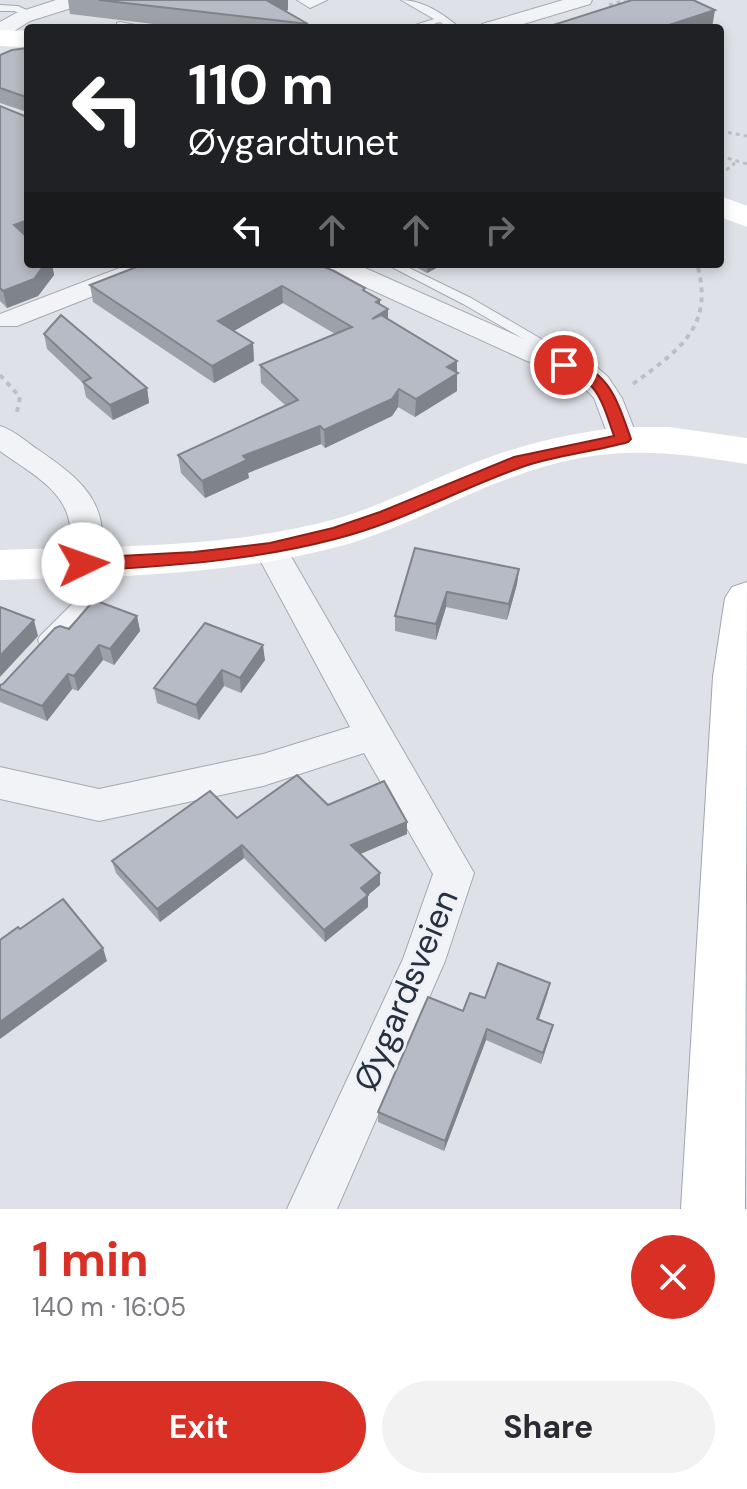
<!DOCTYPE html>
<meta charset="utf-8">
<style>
body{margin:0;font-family:"DM Sans",sans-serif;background:#f2f2f3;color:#2b2b33;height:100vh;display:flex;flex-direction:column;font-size:30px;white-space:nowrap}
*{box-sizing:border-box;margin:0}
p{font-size:26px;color:#7c7c81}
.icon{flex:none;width:44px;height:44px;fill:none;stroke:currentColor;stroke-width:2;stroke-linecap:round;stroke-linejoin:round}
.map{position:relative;height:1209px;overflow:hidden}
.details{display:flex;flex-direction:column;background:#fff;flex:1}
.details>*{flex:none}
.banner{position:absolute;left:24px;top:24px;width:700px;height:244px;border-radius:8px;box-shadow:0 4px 12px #0003;background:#202124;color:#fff;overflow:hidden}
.pin{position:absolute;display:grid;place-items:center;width:68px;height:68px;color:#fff;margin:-34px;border:4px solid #fff;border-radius:50%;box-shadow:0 2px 8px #0007}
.me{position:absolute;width:88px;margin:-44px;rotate:87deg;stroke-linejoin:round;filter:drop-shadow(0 0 6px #0008)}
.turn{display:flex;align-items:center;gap:28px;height:168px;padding:0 32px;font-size:36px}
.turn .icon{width:104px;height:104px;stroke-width:2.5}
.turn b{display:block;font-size:56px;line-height:68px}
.lanes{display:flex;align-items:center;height:76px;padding:0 32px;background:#0003;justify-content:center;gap:40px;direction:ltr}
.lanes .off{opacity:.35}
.round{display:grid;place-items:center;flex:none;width:84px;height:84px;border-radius:42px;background:#f2f2f3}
.headline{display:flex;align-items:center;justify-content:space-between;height:136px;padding:0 32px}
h1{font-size:48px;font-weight:700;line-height:60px;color:#d93025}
.button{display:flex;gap:16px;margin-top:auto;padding:16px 32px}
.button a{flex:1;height:92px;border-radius:48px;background:#d93025;color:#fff;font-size:32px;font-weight:700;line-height:92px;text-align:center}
.button a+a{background:#f2f2f3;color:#2b2b33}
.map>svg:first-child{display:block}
</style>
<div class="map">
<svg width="747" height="1209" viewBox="0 0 747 1209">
<rect width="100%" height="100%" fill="#dee2e8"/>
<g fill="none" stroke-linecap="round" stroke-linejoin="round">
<defs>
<g id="lane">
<polygon points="297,0 327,0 310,8"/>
<path d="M401,0C423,0 443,14 460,28H449L440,22L421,28H406L434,19Z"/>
<polygon points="0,5 18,6 37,15 32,18 14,11 0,11"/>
<polygon points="120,22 151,28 117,27 117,23"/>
<polygon points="386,264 401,264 471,298 584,364 577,368 572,367 463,304"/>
<polygon points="80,600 86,602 88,606 86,610 52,644 40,644 38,640 40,636 74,602"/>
</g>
<g id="street">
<polygon points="56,0 86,0 84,4 30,21 0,40 0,22 16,13"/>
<polygon points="563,0 592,0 590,4 510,28 479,28 482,24"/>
<polygon points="130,264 166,264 162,269 17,326 0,326 0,314"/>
<polygon points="322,264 356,264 547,349 591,362 608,377 622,398 638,439 634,446 623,449 612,446 594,398 571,374 527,361 326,269"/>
<path d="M0,426C14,430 25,441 37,449C72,473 105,496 102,542C101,553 100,563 95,572L83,576L71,572C64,559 70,544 70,529C69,491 27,471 0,451Z"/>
<polygon points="270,538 282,541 474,873 445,961 337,1209 287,1209 403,959 433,874 364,753 263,786 99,821 0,799 0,767 99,789 263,754 350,727 254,549 258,541"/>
</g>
<polygon id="primary" points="747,582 745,1209 681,1209 713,677 725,598 732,587"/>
</defs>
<use href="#lane" stroke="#a3a9b2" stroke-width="2"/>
<use href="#street" stroke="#a3a9b2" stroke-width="2"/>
<use href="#primary" stroke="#9ea6b4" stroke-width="2"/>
<g stroke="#bcc0c6" stroke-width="3" stroke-dasharray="4 4" stroke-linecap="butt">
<polyline points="609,5 626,0"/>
<polyline points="720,131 747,136"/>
<polyline points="720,156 747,164"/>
<polyline points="720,175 735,163"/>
</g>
<g stroke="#bcc0c6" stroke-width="4" stroke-dasharray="5 5" stroke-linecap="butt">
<polyline points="0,375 20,397 17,412"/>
<path d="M633,384C679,350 715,327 697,264"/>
</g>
<use href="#lane" fill="#f1f3f6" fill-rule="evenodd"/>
<use href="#street" fill="#f1f3f6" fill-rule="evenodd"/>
<g fill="#fff" fill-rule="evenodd">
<polygon points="0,30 28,31 28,47 0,46"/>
<polygon points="720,196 747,206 747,227 720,217"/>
<path d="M622,427H669L747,438V464C652,448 594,445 502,481C445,503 393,533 333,548C224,576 111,577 0,580V550C112,546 230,549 339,518C384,505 426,482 469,465C518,445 570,433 622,427Z"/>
</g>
<use href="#primary" fill="#fff" fill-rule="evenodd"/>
</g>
<g fill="#9da1a9">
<polygon points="68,0 288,0 288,10 285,11 308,24 308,28 187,28 70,14"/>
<polygon points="28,48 28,264 52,264 54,275 38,296 7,308 0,301 0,106 27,117 27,112 0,103 0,55"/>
<polygon points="144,264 365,288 365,291 380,300 380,305 388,309 388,319 457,361 457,391 415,417 398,407 392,416 325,448 321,444 248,473 249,478 205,498 181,473 178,455 286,406 261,383 260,365 335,334 283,303 233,331 253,343 254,361 214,383 93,302 90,285"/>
<polygon points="410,264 444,264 427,273"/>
<polygon points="44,334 147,388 149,403 113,420 86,397 83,383 47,349"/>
<polygon points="415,548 519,569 517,584 507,620 446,607 436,640 395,631 395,616"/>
<polygon points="137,616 140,631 114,665 103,660 78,691 72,689 47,721 0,702 0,685 3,684 69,629"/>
<polygon points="265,660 241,693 224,686 199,720 157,703 154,688"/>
<polygon points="328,805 407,822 407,834 360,854 380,873 380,885 368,895 368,907 325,942 244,858 160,922 116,873 112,861 237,818"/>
<polygon points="550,983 547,995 539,1019 550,1036 541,1064 486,1040 444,1151 378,1122 378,1112 463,1011 485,998"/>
</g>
<g fill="#7f838a">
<polygon points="265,0 288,0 288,10 266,18"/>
<polygon points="715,10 712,28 660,28"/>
<polygon points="28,220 28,239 14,225"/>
<polygon points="45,264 52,264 54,275 38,296 7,308 3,291"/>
<polygon points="428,264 444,264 427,273"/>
<polygon points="282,286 283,303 220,339 218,321"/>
<polygon points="380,300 380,314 388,309 388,327 376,316 376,302"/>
<polygon points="253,343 254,361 214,383 212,366"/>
<polygon points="457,361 457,391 415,417 416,399 447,367"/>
<polygon points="147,388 149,403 113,420 110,405"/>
<polygon points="399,389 398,407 392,416 325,448 324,430"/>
<polygon points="320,426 321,444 248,473 249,478 205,498 202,481 243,456"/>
<polygon points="519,569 517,584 507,620 509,604"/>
<polygon points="447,592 446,607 436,640 436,624"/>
<polygon points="137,616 140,631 114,665 110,649"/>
<polygon points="34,620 38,636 0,677 0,656"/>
<polygon points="99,645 103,660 78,691 74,676"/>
<polygon points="263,645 265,660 241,693 240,678"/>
<polygon points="222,670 224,686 199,720 196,705"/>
<polygon points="68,674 72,689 47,721 42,706"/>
<polygon points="407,822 407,834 351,858 351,845"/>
<polygon points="242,845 244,858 160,922 157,909"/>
<polygon points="380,873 380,885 368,895 368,907 325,942 324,930 361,888"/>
<polygon points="103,948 107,961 0,1039 0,1022"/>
<polygon points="550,983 547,995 535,1030 537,1019"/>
<polygon points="553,1025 550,1036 541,1064 543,1053"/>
<polygon points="487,1029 486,1040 444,1151 445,1141"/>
</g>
<g fill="#b6bbc5" stroke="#7f838a" stroke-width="2">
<polygon points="99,0 266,0 308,24"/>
<polygon points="632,0 693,0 715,10 660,28 557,28 553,25"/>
<polygon points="28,48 28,220 14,225 28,238 28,264 45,264 34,279 3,291 0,288 0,106 27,117 26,97 0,88 0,55 12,50"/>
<polygon points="144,264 317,264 334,271 365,288 363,290 380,300 376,302 388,309 372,319 381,315 457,361 447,367 458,373 416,399 399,389 392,399 324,430 320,426 243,456 247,460 202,481 178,455 298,400 260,365 352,327 282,286 218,321 253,343 212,366 90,285"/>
<polygon points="61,315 147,388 110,405 83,382 91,378 44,334"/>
<polygon points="415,548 519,569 509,604 447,592 436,624 395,616"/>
<polygon points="94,600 137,616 110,649 99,645 74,676 68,674 42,706 0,689 0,685 3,684 55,628 60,626 69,629"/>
<polygon points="0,607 34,620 0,656"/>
<polygon points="205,623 263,645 240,678 222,670 196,705 154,688"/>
<polygon points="297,775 328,805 384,781 407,822 351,845 380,873 361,888 368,895 324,930 242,845 157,909 112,861 210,791 237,818"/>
<polygon points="63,899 103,948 0,1022 0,940 18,927 20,929"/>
<polygon points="498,963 550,983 537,1019 553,1025 543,1053 487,1029 445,1141 378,1112 428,997 463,1011 470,993 485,998"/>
</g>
<path fill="#d93025" stroke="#8d1f18" stroke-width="2" d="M564,360C609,368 617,400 631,439L628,442C594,452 556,455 522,467C459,489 400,523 335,539C252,561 168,566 83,571L74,564L83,558L194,552L270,543L333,528L380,512L514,457L614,436C602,401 597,377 558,368L556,365Z"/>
<g text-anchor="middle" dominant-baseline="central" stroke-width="6" stroke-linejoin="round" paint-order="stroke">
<g font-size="34" fill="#27303f" stroke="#eef1f6">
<text transform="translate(406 990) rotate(-67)">Øygardsveien</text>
</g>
</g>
</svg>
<div class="pin" style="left:564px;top:365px;background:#d93025"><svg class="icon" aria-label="arrive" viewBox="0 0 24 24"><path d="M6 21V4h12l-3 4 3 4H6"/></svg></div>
<svg class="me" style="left:83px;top:564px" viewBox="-20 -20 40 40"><circle r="19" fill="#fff"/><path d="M0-13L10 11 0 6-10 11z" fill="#d93025"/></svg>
<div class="banner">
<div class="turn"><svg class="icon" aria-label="left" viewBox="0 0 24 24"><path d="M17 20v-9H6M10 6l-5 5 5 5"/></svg><div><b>110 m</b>Øygardtunet</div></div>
<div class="lanes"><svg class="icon" aria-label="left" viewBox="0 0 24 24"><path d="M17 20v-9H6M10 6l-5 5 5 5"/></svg><svg class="icon off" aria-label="ahead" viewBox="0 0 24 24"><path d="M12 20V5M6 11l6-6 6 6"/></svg><svg class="icon off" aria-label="ahead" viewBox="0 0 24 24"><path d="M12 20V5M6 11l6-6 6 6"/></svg><svg class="icon off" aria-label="right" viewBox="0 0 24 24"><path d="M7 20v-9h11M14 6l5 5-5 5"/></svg></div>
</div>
</div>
<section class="details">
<div class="headline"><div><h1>1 min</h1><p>140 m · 16:05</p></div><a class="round" style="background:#d93025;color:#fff"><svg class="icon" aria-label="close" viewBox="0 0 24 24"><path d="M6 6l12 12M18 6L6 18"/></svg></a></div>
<div class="button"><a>Exit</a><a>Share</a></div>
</section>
